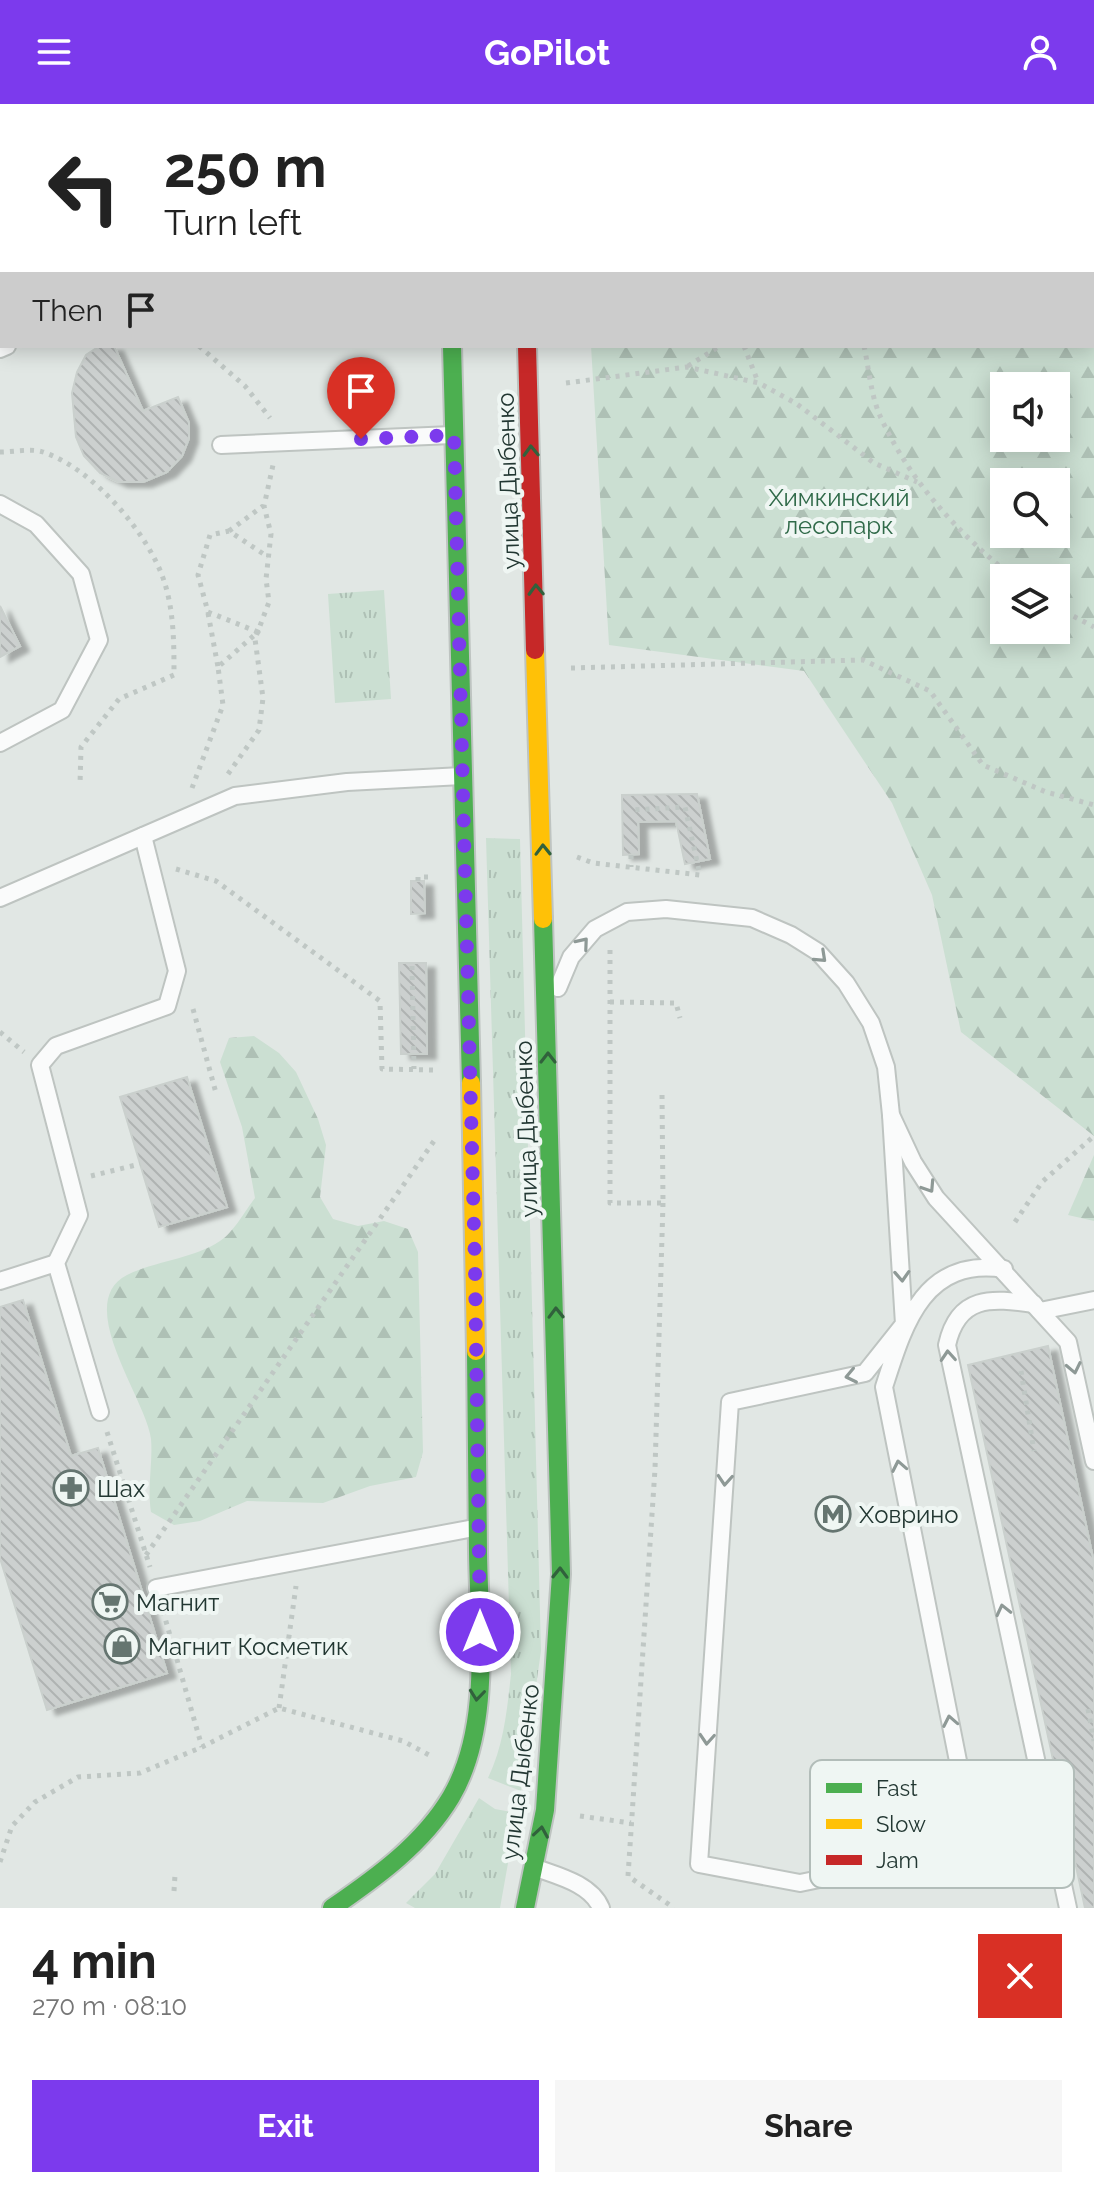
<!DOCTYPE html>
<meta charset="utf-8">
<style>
body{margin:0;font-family:Raleway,sans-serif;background:#f6f6f6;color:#222;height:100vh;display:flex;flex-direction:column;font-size:30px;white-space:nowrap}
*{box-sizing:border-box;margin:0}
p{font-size:26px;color:#767676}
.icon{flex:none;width:44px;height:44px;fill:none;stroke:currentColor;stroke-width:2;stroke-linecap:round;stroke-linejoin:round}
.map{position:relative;height:1804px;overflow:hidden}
.panel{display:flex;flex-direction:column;background:#fff;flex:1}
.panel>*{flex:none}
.top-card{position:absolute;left:0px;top:0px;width:1094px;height:244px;box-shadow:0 4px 20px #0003;background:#fff;color:#222;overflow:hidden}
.tools{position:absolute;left:990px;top:268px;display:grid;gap:16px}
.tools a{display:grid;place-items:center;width:80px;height:80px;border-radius:0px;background:#fff;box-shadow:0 4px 20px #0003;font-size:40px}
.pin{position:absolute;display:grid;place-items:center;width:68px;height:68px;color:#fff;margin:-82px -34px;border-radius:50% 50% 50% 0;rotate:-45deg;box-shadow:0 0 8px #0007}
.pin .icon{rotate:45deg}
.me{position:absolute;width:88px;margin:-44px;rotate:0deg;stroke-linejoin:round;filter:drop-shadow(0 0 6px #0008)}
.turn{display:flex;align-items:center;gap:28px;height:168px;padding:0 32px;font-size:36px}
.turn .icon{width:104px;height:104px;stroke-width:2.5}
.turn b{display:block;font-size:56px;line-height:68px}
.then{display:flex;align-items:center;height:76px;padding:0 32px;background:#0003;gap:16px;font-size:30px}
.round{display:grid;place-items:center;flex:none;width:84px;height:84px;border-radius:0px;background:#f6f6f6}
.summary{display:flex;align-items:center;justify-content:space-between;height:136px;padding:0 32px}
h1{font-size:48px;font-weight:700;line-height:60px}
.cta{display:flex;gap:16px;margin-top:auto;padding:16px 32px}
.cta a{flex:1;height:92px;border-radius:0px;background:#7c3aed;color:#fff;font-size:32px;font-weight:700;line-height:92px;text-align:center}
.cta a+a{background:#f6f6f6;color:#222}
header{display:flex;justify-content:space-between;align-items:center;height:104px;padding:0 32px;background:#7c3aed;color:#fff;font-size:36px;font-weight:700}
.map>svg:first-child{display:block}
</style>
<header><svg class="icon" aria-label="menu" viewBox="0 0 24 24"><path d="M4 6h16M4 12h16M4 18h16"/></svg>GoPilot<svg class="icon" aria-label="person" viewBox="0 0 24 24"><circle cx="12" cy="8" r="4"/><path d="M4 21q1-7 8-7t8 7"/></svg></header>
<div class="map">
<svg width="1094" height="1804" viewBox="0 0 1094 1804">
<defs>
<pattern id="grass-tufts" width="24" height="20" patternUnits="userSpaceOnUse" patternTransform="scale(2)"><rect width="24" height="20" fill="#cbdfd2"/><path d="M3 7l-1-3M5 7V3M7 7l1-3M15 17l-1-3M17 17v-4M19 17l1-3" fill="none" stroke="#aec0b5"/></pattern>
<pattern id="forest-firs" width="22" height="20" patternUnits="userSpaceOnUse" patternTransform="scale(2)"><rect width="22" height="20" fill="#cbdfd2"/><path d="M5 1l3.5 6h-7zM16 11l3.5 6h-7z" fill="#aec0b5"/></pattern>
<pattern id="building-back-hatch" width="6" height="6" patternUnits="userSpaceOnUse" patternTransform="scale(2)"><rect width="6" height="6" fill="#ccd0cf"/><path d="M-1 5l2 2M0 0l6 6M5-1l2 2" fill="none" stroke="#afb3b2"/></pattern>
<filter id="shadow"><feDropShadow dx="9" dy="5" stdDeviation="2" flood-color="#0004"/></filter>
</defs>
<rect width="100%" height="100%" fill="#e1e7e4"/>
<g fill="url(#grass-tufts)">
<polygon points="384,486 391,595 335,599 328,490"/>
<path d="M486,734L520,735L541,1547L521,1687L488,1674C504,1641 507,1606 511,1570Z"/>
<polygon points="479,1694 495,1705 517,1709 500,1804 415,1804 406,1799 435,1770"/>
</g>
<g fill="url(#forest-firs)" fill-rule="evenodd">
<path d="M576,0H1094V1032L961,928L932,791L892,699L804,567L609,541L591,242H1092V2ZM1056,282V334H1004V282ZM1004,378H1056V430H1004ZM1004,474H1056V526H1004Z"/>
<path d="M254,932L279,949L296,968L318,1015L326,1041L320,1093L333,1115L358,1122L384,1117L408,1125L418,1148L423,1348L416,1373L370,1382L323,1399L247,1397L200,1417L174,1421L151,1408C147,1383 153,1359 151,1335C147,1296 72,1199 127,1171C155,1157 193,1155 220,1137C233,1129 245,1107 255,1094L242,1023L220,958L229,934Z"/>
<polygon points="1094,1051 1094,1117 1068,1111"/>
</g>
<g fill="url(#building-back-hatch)" stroke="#cad0cd" stroke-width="2" filter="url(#shadow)">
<polygon points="74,0 146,0 147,2 74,2"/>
<polygon points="114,242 143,307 178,293 189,319 189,334 182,352 167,368 143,378 119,378 100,369 84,352 76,333 72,289 77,268 86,251 98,243"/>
<polygon points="0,502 20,542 0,553"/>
<polygon points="697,690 710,755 685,760 676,717 638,718 639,750 623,751 622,691"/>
<polygon points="411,777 424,777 425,809 411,810"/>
<polygon points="399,859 426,859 427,950 401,950"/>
<polygon points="187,973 227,1103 159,1123 120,993"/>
<polygon points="23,1196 71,1352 98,1344 167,1569 47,1606 0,1454 0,1203"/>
<polygon points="1048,1242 1094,1459 1094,1804 1085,1804 968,1261"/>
</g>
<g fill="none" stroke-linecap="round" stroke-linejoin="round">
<defs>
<g id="lane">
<polyline points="0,102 2,103"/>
<polyline points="0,245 7,242"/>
<polyline points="221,341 452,331"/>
<polyline points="0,400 36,420 81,470 99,536 62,606 0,639"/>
<polyline points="0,794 235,692 347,678 462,672"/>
<polyline points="558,884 571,853 595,825 627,808 666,805 752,814 791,831 818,848 846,879 871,919 886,963 891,1011 913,1058 936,1094 1068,1238 1094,1357"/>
<path d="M891,1011L904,1220L865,1269L730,1298L699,1760L800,1779L975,1743L884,1283C904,1221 923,1153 1004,1165"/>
<polyline points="0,1177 56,1159"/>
<path d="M1034,1200C991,1194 958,1191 947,1241L1068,1804"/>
<polyline points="1040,1207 1094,1196"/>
<polyline points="100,1308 56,1159 79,1111 40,961 56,942 167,902 177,867 143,732"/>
<polyline points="156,1484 474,1424"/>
<path d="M536,1764C558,1772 591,1780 601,1804"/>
</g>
<g id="fast">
<polyline points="447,0 447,2"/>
<polyline points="519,0 519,2"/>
<polyline points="452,242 471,979"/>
<path d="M332,1804C377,1773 423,1740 451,1693C492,1623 479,1526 478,1448C477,1381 477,1314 476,1247"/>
<polyline points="525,1804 545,1706 561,1470 543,815"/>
</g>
<g id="slow">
<polyline points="535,546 543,815"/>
<polyline points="471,979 476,1247"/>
</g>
<polyline id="jam" points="527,242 535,546"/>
</defs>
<use href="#lane" stroke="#bec4c1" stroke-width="20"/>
<use href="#fast" stroke="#bec4c1" stroke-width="22"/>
<use href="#slow" stroke="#bec4c1" stroke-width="22"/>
<use href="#jam" stroke="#bec4c1" stroke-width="22"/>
<g stroke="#bfc7c4" stroke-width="5" stroke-dasharray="4 6" stroke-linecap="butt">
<polyline points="821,0 821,2"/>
<polyline points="676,2 683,0"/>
<polyline points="1092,180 1094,180"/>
<polyline points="199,242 245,282 270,314"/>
<polyline points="744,242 758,278"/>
<path d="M864,242C869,265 871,293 881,314C911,379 959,430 1014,474"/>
<polyline points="688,262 720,242"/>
<polyline points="566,279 687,263 759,279 797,300 874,359 917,378"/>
<path d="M0,348C13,348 31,344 43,348C92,364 150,430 165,480C174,509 174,541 174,571L119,595L81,643L80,681"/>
<polyline points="229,427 263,402"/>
<polyline points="1056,503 1094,523"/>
<polyline points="208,509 218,563"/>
<polyline points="571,564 863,556 930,587 983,661 1046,688 1094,701"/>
<polyline points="228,670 259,626 263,594 255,535 269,498 266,475 271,430 264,402 273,361"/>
<polyline points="192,684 223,601 218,563 258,528 208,508 198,471 210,431 229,427 268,453"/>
<polyline points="631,751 631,763"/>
<polyline points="577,753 593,759 700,771 685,703 632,706"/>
<polyline points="176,765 216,777 380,897 382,965 434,966"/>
<polyline points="418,777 418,773 428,773"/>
<polyline points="610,846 610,1099 663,1099 662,989"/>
<polyline points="412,862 414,965"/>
<polyline points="610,898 676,899 680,914"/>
<polyline points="193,905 216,989"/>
<polyline points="0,928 24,948"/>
<polyline points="91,1072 140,1060"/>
<polyline points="663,1099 655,1365 628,1772 674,1804"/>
<polyline points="1015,1118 1042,1078 1094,1032"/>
<polyline points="1021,1267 1034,1347"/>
<polyline points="107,1328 150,1463"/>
<polyline points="146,1451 434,1037"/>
<polyline points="163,1507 202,1643"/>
<polyline points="279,1604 296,1482"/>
<polyline points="1088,1605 1094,1637"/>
<polyline points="580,1712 631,1719"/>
<polyline points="0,1758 12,1722 35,1698 78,1673 140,1669 202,1643 279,1604 403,1637 429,1651"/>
<polyline points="174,1787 175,1771"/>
</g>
<use href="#lane" stroke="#fafbfb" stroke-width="16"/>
<use href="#fast" stroke="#4caf50" stroke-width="18"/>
<use href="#slow" stroke="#ffc107" stroke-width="18"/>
<use href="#jam" stroke="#c62828" stroke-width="18"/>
</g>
<defs><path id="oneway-chevron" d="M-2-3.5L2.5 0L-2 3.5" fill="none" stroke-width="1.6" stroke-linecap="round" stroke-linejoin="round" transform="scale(2)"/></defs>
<g stroke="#31613c">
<use href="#oneway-chevron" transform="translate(531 347) rotate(-92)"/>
<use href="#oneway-chevron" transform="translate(536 486) rotate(-92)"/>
<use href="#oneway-chevron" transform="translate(543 746) rotate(-91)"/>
<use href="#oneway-chevron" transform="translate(548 954) rotate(-90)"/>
<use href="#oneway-chevron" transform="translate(556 1209) rotate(-91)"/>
<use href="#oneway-chevron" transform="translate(560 1469) rotate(-89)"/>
<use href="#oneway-chevron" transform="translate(477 1591) rotate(96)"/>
<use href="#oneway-chevron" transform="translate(541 1728) rotate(-81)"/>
</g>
<g stroke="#8e9996">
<use href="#oneway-chevron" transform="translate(583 839) rotate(-50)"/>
<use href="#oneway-chevron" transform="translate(821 853) rotate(43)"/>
<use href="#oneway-chevron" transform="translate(929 1083) rotate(57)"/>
<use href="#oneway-chevron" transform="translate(902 1172) rotate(87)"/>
<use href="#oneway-chevron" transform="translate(948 1252) rotate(-94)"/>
<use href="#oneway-chevron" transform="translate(1074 1264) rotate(78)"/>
<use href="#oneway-chevron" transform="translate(851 1272) rotate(168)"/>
<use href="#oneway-chevron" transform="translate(899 1362) rotate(-101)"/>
<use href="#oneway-chevron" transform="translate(725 1376) rotate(94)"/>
<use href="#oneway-chevron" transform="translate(1003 1506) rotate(-103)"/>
<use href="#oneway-chevron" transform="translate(950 1617) rotate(-101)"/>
<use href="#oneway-chevron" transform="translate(707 1635) rotate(94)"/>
</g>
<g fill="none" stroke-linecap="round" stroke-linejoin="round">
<polyline stroke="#7c3aed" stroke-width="14" stroke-dasharray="0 25.2" points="361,335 454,331 475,1165 480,1528"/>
</g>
<defs>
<symbol id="pharmacy-ring" viewBox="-11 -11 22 22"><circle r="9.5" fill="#eff6f3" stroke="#657570" stroke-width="1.5"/><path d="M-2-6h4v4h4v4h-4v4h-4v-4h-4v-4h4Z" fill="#657570"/></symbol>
<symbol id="metro-ring" viewBox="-11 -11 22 22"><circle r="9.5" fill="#eff6f3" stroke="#657570" stroke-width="1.5"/><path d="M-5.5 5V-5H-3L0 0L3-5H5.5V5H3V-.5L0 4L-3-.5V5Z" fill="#657570"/></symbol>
<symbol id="supermarket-ring" viewBox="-11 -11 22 22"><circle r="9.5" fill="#eff6f3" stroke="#657570" stroke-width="1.5"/><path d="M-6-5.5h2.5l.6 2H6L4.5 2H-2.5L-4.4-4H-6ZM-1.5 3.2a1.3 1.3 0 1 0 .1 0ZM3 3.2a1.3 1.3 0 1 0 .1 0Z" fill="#657570"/></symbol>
<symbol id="shop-ring" viewBox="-11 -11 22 22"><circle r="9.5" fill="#eff6f3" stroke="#657570" stroke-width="1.5"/><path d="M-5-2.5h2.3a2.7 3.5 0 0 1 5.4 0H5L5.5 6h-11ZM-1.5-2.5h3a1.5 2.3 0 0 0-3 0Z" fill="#657570"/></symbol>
</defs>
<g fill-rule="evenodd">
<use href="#pharmacy-ring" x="51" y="1364" width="40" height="40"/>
<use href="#metro-ring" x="813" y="1390" width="40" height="40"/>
<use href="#supermarket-ring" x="90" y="1478" width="40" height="40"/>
<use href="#shop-ring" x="102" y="1522" width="40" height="40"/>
</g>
<g text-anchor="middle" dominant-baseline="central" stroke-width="8" stroke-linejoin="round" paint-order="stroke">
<g font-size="24" fill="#223732" stroke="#eff6f3">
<text transform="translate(508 377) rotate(-92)">улица Дыбенко</text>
<text transform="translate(526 1025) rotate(-92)">улица Дыбенко</text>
<text transform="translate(520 1668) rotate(-83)">улица Дыбенко</text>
</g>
<g font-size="24" fill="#306a49" stroke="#eff6f3">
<text x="839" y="393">Химкинский<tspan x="839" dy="28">лесопарк</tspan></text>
</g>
<g font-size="24" fill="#223732" stroke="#eff6f3" text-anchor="start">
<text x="97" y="1384">Шах</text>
<text x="859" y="1410">Ховрино</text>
<text x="136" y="1498">Магнит</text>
<text x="148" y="1542">Магнит Косметик</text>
</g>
</g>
<rect x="810" y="1656" width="264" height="128" rx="12" fill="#eff6f3" stroke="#b2bdb9" stroke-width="2"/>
<rect x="826" y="1679" width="36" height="10" fill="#4caf50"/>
<rect x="826" y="1715" width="36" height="10" fill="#ffc107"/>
<rect x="826" y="1751" width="36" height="10" fill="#c62828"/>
<g font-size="22" fill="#223732">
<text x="876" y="1692">Fast</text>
<text x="876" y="1728">Slow</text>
<text x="876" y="1764">Jam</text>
</g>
</svg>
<div class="tools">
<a><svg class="icon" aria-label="sound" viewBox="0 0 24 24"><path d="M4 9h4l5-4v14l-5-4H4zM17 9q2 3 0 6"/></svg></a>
<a><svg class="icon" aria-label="search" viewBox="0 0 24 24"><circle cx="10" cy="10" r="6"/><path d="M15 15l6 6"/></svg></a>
<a><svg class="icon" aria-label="layers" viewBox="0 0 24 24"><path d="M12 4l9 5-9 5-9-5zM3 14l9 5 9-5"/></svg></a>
</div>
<div class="pin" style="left:361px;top:335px;background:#d93025"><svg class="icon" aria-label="arrive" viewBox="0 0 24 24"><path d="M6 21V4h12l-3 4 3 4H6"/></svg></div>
<svg class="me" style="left:480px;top:1528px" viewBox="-20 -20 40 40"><circle r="17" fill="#7c3aed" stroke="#fff" stroke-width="3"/><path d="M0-11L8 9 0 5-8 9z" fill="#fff"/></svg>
<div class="top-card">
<div class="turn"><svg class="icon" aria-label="left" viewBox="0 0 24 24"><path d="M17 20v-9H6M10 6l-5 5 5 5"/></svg><div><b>250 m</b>Turn left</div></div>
<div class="then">Then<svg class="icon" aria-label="arrive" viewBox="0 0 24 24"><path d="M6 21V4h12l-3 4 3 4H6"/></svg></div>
</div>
</div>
<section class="panel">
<div class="summary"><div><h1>4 min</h1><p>270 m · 08:10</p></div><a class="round" style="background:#d93025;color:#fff"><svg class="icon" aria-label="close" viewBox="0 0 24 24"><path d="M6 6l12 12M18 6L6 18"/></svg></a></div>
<div class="cta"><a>Exit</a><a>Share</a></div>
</section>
